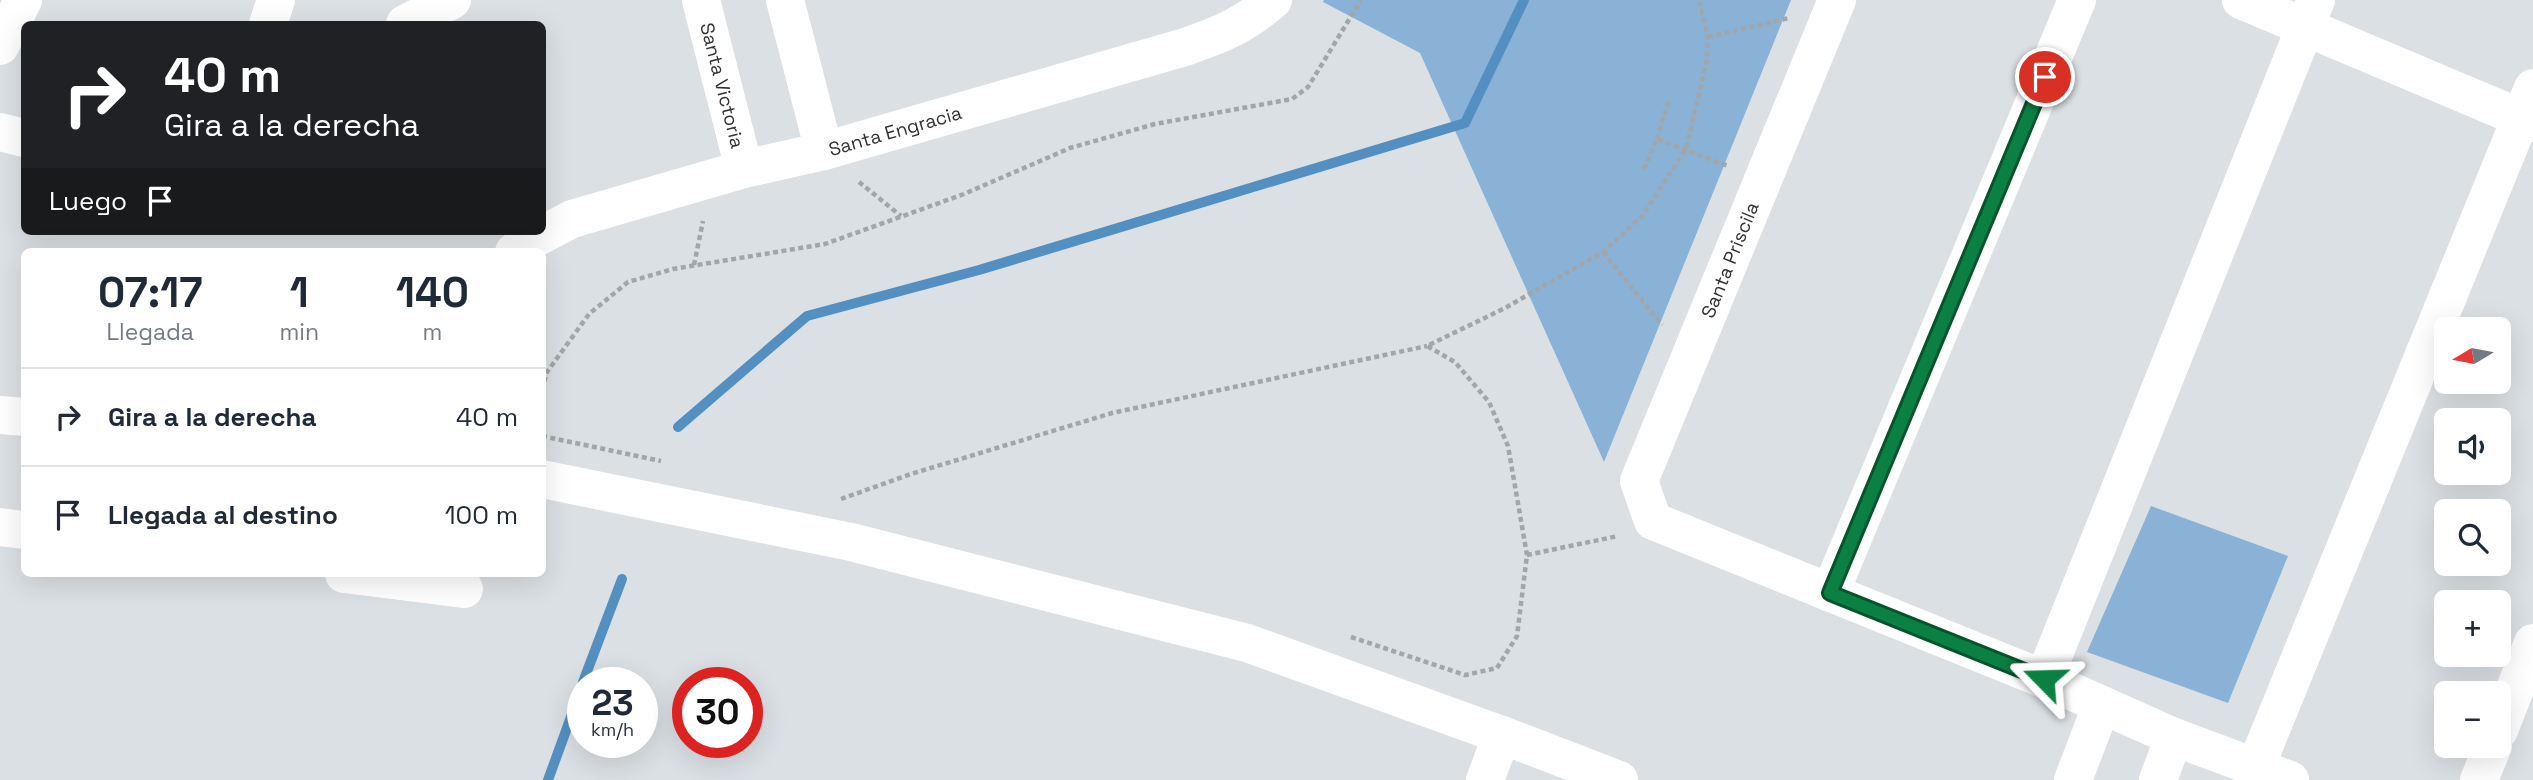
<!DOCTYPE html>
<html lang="es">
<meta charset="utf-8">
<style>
body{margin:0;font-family:"Space Grotesk",sans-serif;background:#f6f6f7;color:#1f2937;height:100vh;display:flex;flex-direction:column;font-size:26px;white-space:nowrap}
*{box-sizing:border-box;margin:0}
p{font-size:23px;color:#747a83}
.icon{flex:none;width:38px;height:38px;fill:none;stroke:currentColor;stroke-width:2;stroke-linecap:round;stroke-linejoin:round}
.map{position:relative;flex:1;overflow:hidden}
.details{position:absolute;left:21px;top:248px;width:525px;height:329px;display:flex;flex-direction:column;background:#fff;border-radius:10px;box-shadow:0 7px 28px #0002}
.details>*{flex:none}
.guide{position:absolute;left:21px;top:21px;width:525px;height:214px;border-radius:10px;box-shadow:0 7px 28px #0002;background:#202124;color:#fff;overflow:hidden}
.needle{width:46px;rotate:260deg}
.fabs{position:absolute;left:2434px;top:317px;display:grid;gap:14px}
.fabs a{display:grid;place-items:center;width:77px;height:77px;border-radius:10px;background:#fff;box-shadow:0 7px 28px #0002;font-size:35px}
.speed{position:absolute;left:567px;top:667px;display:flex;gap:14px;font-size:35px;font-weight:700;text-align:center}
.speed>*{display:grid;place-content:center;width:91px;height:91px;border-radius:50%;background:#fff;box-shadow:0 7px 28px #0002;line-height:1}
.speed small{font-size:18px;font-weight:400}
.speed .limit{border:10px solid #d22;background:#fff;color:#111}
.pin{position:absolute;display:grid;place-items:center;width:60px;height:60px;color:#fff;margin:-30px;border:4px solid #fff;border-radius:50%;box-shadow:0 2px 7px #0007}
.me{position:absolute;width:77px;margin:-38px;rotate:292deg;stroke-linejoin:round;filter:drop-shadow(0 0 5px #0008)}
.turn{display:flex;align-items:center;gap:24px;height:147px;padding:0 28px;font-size:32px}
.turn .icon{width:91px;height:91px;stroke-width:2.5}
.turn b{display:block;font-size:49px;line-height:60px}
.then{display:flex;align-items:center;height:66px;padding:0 28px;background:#0003;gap:14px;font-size:26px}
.eta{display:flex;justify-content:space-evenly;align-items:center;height:119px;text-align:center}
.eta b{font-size:42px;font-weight:700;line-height:49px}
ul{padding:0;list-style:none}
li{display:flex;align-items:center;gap:21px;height:98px;padding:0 28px;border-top:2px solid #e0e1e3}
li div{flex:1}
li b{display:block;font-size:26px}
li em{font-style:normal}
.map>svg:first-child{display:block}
</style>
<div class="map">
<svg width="2533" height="780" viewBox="0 0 2533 780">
<rect width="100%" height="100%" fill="#dbe0e5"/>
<g fill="#89b2d6">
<polygon points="1324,0 1791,0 1604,462 1420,53 1323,2"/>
<polygon points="2151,506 2288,556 2228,703 2087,652"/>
</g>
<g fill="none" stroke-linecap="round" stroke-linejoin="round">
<g stroke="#5390c1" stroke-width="10">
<polyline points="678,427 807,316 979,270 1465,123 1524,0"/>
<polyline points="583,682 622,579"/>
<polyline points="548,780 583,684"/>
</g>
<g stroke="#a2a6aa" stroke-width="4.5" stroke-dasharray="5 3.5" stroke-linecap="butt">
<polyline points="1708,37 1789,18"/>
<polyline points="1657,139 1669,99"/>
<polyline points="1644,169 1657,139 1728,166"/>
<polyline points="859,182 901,216"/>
<polyline points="1603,252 1662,325"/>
<polyline points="694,265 703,221"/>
<polyline points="542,390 547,372 589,314 628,282 673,269 825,244 964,194 1070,148 1155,124 1292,99 1308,87 1361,0"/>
<polyline points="542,436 661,461"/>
<polyline points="841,499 911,474 1112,413 1427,346"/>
<polyline points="1527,555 1618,536"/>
<polyline points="1351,637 1465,675 1497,668 1517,636 1527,555 1508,446 1489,402 1455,362 1427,346 1505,308 1603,252 1642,216 1686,149 1706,64 1708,37 1699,0"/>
</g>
<g stroke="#fff" stroke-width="38">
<path id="s1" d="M701,0L744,169"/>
<polyline points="785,0 824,151"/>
<polyline points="1837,0 1639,481 1653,521 2044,679 2174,737 2290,780"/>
<polyline points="2241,0 2533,123"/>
<polyline points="268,24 276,0"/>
<polyline points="405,24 452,0"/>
<polyline points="0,46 23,0"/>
<polyline points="0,132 24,138"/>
<path id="s2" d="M514,252L524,244L572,219L744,169L824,151L1185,47C1222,34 1243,26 1273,0"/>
<polyline points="0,415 24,417"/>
<polyline points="542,479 851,542 1247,643 1502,735 1619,780"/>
<polyline points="0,527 24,530"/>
<polyline points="344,574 464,589"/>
<polyline points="1830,593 2077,0"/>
<polyline points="2044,679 2316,0"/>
<polyline points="2499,730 2533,643"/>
<polyline points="2256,766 2533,88"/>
<polyline points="1485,780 1502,735"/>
<polyline points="2073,780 2101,707"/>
<polyline points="2158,780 2174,737"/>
<polyline points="2479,780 2493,746"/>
</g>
</g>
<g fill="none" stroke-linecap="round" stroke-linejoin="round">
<defs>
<polyline id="route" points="2044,679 1830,593 2045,77"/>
</defs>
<use href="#route" stroke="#07532c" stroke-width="18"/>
<use href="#route" stroke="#0b8043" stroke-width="12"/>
</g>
<g text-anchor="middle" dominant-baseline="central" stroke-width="5" stroke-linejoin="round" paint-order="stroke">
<g font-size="19" fill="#2f3133" stroke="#fff">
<text stroke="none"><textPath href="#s1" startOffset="88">Santa Victoria</textPath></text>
<text stroke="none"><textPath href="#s2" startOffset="402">Santa Engracia</textPath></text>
<text transform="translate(1730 260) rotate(-68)">Santa Priscila</text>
</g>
</g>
</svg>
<div class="fabs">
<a><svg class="needle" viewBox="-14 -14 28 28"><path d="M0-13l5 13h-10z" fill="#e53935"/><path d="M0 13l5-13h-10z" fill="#747a83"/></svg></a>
<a><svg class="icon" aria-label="sound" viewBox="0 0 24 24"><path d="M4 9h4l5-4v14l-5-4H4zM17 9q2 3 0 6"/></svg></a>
<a><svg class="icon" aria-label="search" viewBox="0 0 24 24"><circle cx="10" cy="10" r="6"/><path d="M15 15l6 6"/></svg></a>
<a>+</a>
<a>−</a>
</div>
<div class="speed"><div>23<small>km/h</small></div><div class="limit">30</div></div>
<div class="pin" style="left:2045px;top:77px;background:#d93025"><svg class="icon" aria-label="arrive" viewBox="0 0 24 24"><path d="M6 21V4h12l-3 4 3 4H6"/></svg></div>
<svg class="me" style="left:2044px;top:679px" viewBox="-20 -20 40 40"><path d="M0-17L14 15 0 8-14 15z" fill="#0b8043" stroke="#fff" stroke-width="4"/></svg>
<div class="guide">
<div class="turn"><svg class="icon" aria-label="right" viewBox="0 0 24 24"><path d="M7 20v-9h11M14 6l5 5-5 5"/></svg><div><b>40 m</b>Gira a la derecha</div></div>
<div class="then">Luego<svg class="icon" aria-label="arrive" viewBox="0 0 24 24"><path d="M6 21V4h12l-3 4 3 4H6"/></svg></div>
</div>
<section class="details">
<div class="eta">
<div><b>07:17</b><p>Llegada</p></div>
<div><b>1</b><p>min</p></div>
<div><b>140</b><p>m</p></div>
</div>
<ul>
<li><svg class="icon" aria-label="right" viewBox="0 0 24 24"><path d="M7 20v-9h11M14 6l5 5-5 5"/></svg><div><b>Gira a la derecha</b></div><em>40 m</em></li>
<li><svg class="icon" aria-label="arrive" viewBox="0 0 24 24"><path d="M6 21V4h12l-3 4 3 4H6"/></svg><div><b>Llegada al destino</b></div><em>100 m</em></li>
</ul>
</section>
</div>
